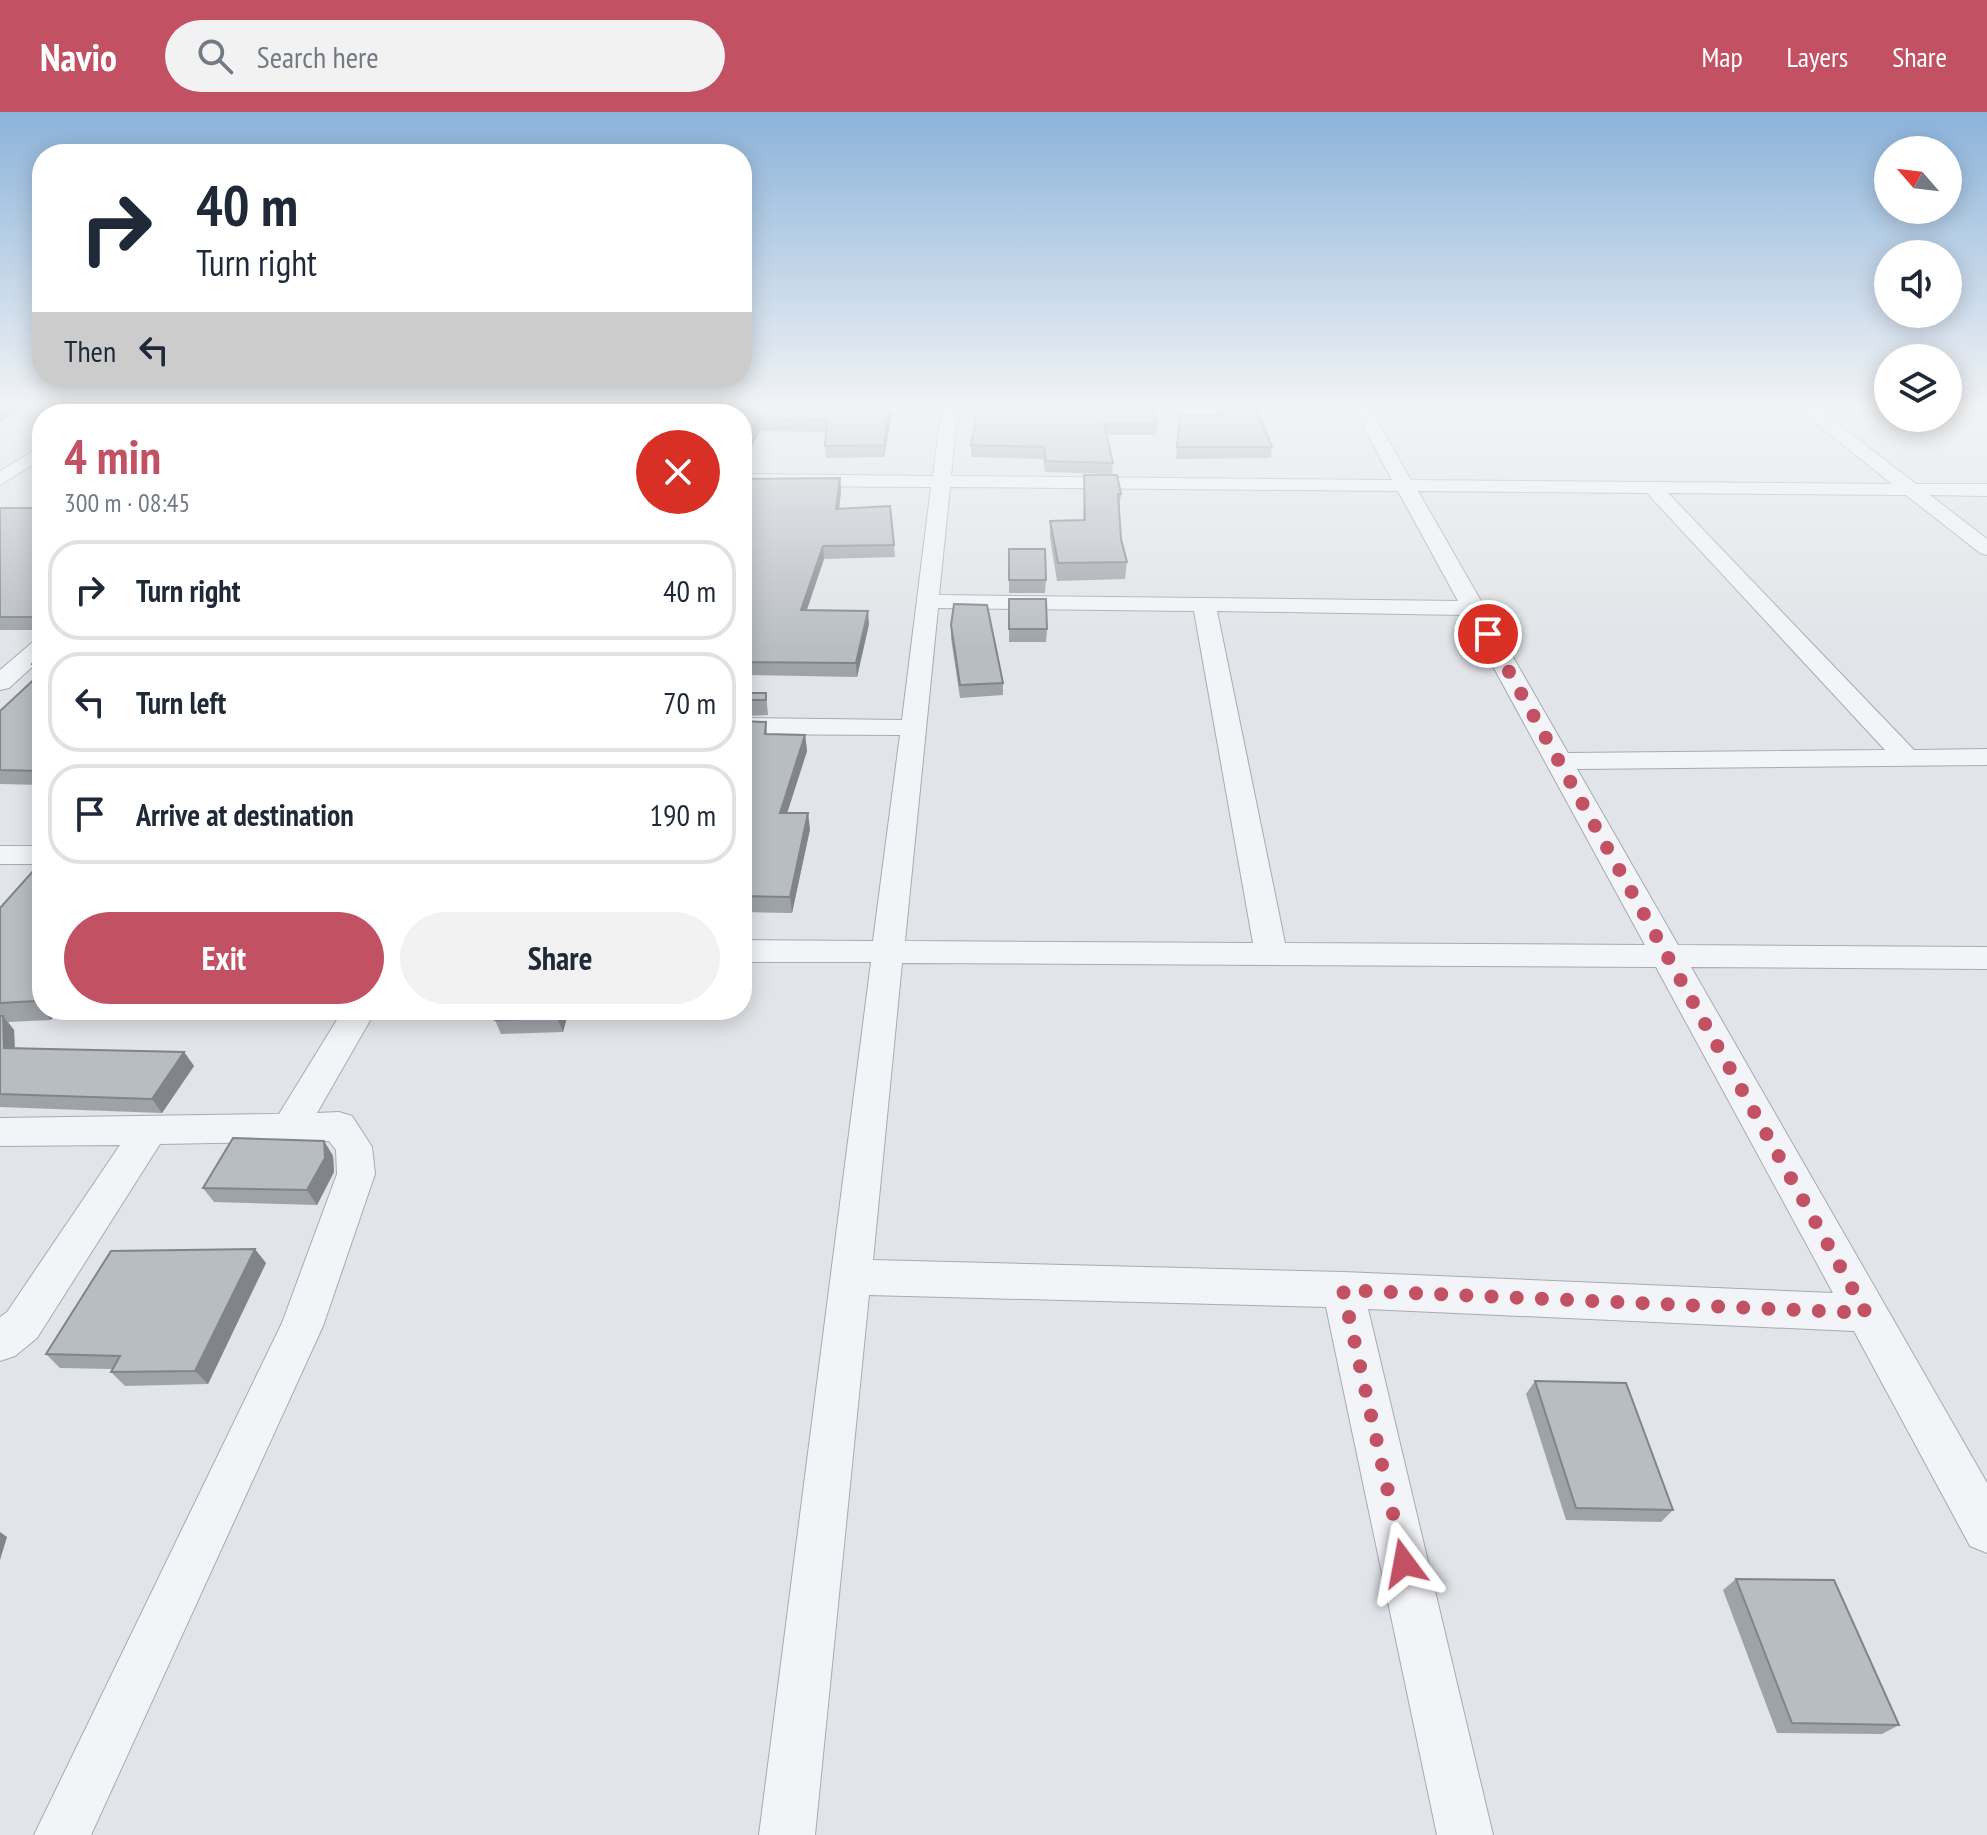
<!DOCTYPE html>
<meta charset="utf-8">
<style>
body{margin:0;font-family:"PT Sans Narrow",sans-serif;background:#f2f2f3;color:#1f2937;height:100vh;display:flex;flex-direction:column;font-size:30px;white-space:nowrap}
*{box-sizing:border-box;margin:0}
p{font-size:26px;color:#747a83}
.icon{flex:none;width:44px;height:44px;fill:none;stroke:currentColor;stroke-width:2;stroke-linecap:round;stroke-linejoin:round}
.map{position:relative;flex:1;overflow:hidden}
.drawer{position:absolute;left:32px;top:292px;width:720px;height:616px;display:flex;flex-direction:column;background:#fff;border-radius:32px;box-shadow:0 4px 20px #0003}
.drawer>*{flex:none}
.guide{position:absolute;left:32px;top:32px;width:720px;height:244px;border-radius:32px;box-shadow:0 4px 20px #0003;background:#fff;color:#1f2937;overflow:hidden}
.needle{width:52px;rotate:298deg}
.fabs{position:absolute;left:1874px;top:24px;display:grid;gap:16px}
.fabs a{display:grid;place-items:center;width:88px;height:88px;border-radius:50%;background:#fff;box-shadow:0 4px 20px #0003;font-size:40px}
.pin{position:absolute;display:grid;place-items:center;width:68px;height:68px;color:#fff;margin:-34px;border:4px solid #fff;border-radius:50%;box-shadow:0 2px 8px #0007}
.me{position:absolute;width:88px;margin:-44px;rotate:347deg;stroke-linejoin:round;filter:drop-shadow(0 0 6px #0008)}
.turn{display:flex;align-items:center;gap:28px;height:168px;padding:0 32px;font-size:36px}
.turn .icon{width:104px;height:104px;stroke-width:2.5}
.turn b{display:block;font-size:56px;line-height:68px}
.then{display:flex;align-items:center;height:76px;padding:0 32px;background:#0003;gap:16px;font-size:30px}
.round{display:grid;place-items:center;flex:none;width:84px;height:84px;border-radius:42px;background:#f2f2f3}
.overview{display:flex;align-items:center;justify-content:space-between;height:136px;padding:0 32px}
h1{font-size:48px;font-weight:800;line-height:60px;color:#c25163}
.cta{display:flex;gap:16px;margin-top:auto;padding:16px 32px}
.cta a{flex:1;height:92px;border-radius:48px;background:#c25163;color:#fff;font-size:32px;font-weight:800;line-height:92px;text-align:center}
.cta a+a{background:#f2f2f3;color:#1f2937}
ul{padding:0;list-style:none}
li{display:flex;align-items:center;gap:24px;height:100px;margin:0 16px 12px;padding:0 16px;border:4px solid #e0e1e3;border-radius:32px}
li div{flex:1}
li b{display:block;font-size:30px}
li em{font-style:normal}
header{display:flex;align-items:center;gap:48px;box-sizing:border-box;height:112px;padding:0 40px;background:#c25163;color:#fff}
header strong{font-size:38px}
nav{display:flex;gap:44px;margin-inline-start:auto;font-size:28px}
.search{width:560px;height:72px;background:#f2f2f3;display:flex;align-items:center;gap:20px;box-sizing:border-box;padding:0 28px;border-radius:44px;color:#747a83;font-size:30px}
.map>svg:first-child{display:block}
</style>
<header>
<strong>Navio</strong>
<div class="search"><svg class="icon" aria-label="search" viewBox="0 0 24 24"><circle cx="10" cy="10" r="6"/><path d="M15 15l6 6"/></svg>Search here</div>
<nav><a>Map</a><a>Layers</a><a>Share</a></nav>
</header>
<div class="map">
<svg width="1987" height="1723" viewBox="0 0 1987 1723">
<rect width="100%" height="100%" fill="#e1e4e8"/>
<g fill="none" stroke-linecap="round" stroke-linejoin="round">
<defs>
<g id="street">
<path d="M942,295H958L951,364L1392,368L1353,295H1369L1411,368L1892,372L1802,300H1749L1741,295H1888V301H1824L1916,372H1987V384L1930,383L1987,427V443L1980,441L1906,383L1668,381L1914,638L1987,637V653L1577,657L1678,833L1987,835V857L1691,855L1987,1371V1441L1970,1434L1854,1219L1368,1197L1493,1723H1437L1326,1195L869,1183L815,1723H759L871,850H742V828L873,829L900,623L742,622V606L902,608L931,375L742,374V362L933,364ZM950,375L1398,379L1458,489L939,483ZM1418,379L1647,381L1885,638L1568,641ZM938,496L1194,499L1253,831L905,829ZM1217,499L1465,503L1645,833L1285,831ZM902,851L1656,855L1833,1181L1343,1160L873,1148Z"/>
<rect x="1948" y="295" width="39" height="6"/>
<polygon points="42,334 42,347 0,373 0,359"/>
<polygon points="42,527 42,546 9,576 0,578 0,558 34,529"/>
<rect x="0" y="734" width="42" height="18"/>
<polygon points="343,898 376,898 317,1001 339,1000 352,1004 372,1035 375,1062 323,1214 91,1723 34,1723 282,1211 337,1062 336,1038 329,1029 160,1032 37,1226 15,1244 0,1249 0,1205 7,1200 120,1033 0,1034 0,1006 279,1002"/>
</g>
</defs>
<use href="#street" stroke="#a7abb2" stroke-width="2"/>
<use href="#street" fill="#f3f4f7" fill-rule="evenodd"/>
</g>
<g fill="#9ea3a9">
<polygon points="102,295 893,295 884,345 826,346 825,334 826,320 760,319 742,352 742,302"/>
<polygon points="1214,295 1256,295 1272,335 1271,346 1176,347 1180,303 1217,303"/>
<polygon points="975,312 1158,312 1156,323 1106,323 1113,351 1112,362 1045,360 1043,347 971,345 971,333"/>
<polygon points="1084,363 1121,382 1119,399 1121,427 1127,450 1125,467 1057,469 1050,426 1050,409 1083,408"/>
<polygon points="840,366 841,378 839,396 894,433 895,445 824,447 807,498 869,512 857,565 744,563 742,550 742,367"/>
<rect x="0" y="396" width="42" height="122"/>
<polygon points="1009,437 1046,468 1045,481 1009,481"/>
<polygon points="1009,487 1047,517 1046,530 1009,530"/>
<polygon points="951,513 1003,571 1003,583 960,586 951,526"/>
<polygon points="42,542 42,673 0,672 0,599 39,563 32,552"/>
<polygon points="742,581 766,581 768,603 742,604"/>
<polygon points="742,609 766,610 767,622 805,623 807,639 787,701 810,717 792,801 742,800"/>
<polygon points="42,749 42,898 58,898 51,908 8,910 14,918 15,936 184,940 194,954 162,1001 0,995 0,796"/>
<polygon points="569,898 563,920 501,922 495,908"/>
<polygon points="324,1029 333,1044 334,1060 317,1093 214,1090 203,1076"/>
<polygon points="266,1151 208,1272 125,1274 111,1260 113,1257 60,1256 46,1242"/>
<polygon points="1535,1269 1673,1398 1661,1410 1566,1408 1526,1282"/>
<polygon points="1736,1467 1899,1613 1882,1622 1777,1621 1723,1478"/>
</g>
<g fill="#818489">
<polygon points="0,295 24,295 0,310"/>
<polygon points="890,295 893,295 884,345 884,333"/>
<polygon points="758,307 760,319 742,352 742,337"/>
<polygon points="840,366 841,378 838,409 836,397"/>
<polygon points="823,434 824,447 802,511 801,498"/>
<polygon points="868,499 869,512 857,565 856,551"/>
<polygon points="805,623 807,639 782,717 780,701"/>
<polygon points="808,701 810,717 792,801 790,785"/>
<polygon points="42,882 42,897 36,889"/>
<polygon points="43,898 58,898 51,908"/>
<polygon points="560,898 569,898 563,920 557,906"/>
<polygon points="3,904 14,918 15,950 4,936"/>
<polygon points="184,940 194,954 162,1001 152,987"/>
<polygon points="324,1029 333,1044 334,1060 317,1093 307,1078"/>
<polygon points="255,1137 266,1151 208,1272 195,1259"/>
<polygon points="0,1420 7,1425 0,1448"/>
</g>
<g fill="#b8bdc4" stroke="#818489" stroke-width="2">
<polygon points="102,295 890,295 884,333 825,334 827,308 758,307 742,337 742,302 92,302"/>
<polygon points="976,295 1151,295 1158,312 1104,312 1113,351 1046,349 1044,335 971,333 975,312"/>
<polygon points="1219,295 1256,295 1272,335 1177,335 1180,303 1221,303"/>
<polygon points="1084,363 1117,363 1121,382 1118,382 1121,427 1127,450 1058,451 1050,409 1085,408"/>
<polygon points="840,366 836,397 890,394 894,433 823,434 801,498 868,499 856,551 742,550 743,523 742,523 742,367"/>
<rect x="0" y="396" width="42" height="109"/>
<polygon points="1009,437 1045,437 1046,468 1009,468"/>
<polygon points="1009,487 1046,487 1047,517 1009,517"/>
<polygon points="954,492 987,493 1003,571 960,573 951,513"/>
<polygon points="42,542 42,659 0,658 0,599 41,561 32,552"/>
<rect x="742" y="581" width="24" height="7"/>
<polygon points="742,609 766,610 765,622 805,623 780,701 808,701 790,785 742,784"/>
<polygon points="42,749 42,882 36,889 0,891 0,796"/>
<polygon points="498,898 560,898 557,906 495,908"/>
<polygon points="0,904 3,904 4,936 184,940 152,987 0,982"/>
<polygon points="233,1026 324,1029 325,1046 307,1078 203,1076"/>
<polygon points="255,1137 195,1259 111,1260 120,1244 46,1242 111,1139"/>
<polygon points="1535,1269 1626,1271 1673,1398 1576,1396"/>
<polygon points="1736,1467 1834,1468 1899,1613 1792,1611"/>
</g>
<linearGradient id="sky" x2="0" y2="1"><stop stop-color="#8bb3da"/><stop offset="0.55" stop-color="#f2f3f5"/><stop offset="1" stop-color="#f2f3f5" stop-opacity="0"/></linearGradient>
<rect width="1987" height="536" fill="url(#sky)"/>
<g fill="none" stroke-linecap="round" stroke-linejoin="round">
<polyline stroke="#c25163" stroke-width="14" stroke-dasharray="0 25.2" points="1404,1451 1343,1178 1866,1201 1488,522"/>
</g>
</svg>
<div class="fabs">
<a><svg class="needle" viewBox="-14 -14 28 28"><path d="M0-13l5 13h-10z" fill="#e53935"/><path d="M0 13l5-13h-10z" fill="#747a83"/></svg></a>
<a><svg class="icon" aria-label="sound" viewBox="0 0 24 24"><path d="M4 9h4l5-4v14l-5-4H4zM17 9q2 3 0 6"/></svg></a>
<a><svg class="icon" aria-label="layers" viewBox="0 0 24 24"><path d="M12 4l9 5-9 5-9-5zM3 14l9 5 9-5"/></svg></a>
</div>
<div class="pin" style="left:1488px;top:522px;background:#d93025"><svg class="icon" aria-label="arrive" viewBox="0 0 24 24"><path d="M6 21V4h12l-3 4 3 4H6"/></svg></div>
<svg class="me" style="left:1404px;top:1451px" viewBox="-20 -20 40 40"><path d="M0-17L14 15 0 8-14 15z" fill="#c25163" stroke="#fff" stroke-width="4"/></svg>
<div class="guide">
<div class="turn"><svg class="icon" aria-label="right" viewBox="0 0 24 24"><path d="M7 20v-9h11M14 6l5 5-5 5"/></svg><div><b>40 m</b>Turn right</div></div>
<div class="then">Then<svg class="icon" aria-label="left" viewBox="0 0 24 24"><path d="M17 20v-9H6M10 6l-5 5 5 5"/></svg></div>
</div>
<section class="drawer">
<div class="overview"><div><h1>4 min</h1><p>300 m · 08:45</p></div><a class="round" style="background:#d93025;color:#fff"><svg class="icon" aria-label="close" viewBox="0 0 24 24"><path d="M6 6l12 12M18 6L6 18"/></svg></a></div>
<ul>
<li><svg class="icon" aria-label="right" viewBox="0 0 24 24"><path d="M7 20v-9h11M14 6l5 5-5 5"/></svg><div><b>Turn right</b></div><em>40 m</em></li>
<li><svg class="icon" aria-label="left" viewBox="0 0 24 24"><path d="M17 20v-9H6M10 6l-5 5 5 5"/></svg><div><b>Turn left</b></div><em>70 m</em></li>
<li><svg class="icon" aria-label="arrive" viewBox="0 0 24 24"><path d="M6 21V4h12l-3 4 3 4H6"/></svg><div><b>Arrive at destination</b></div><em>190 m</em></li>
</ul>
<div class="cta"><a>Exit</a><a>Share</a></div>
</section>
</div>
